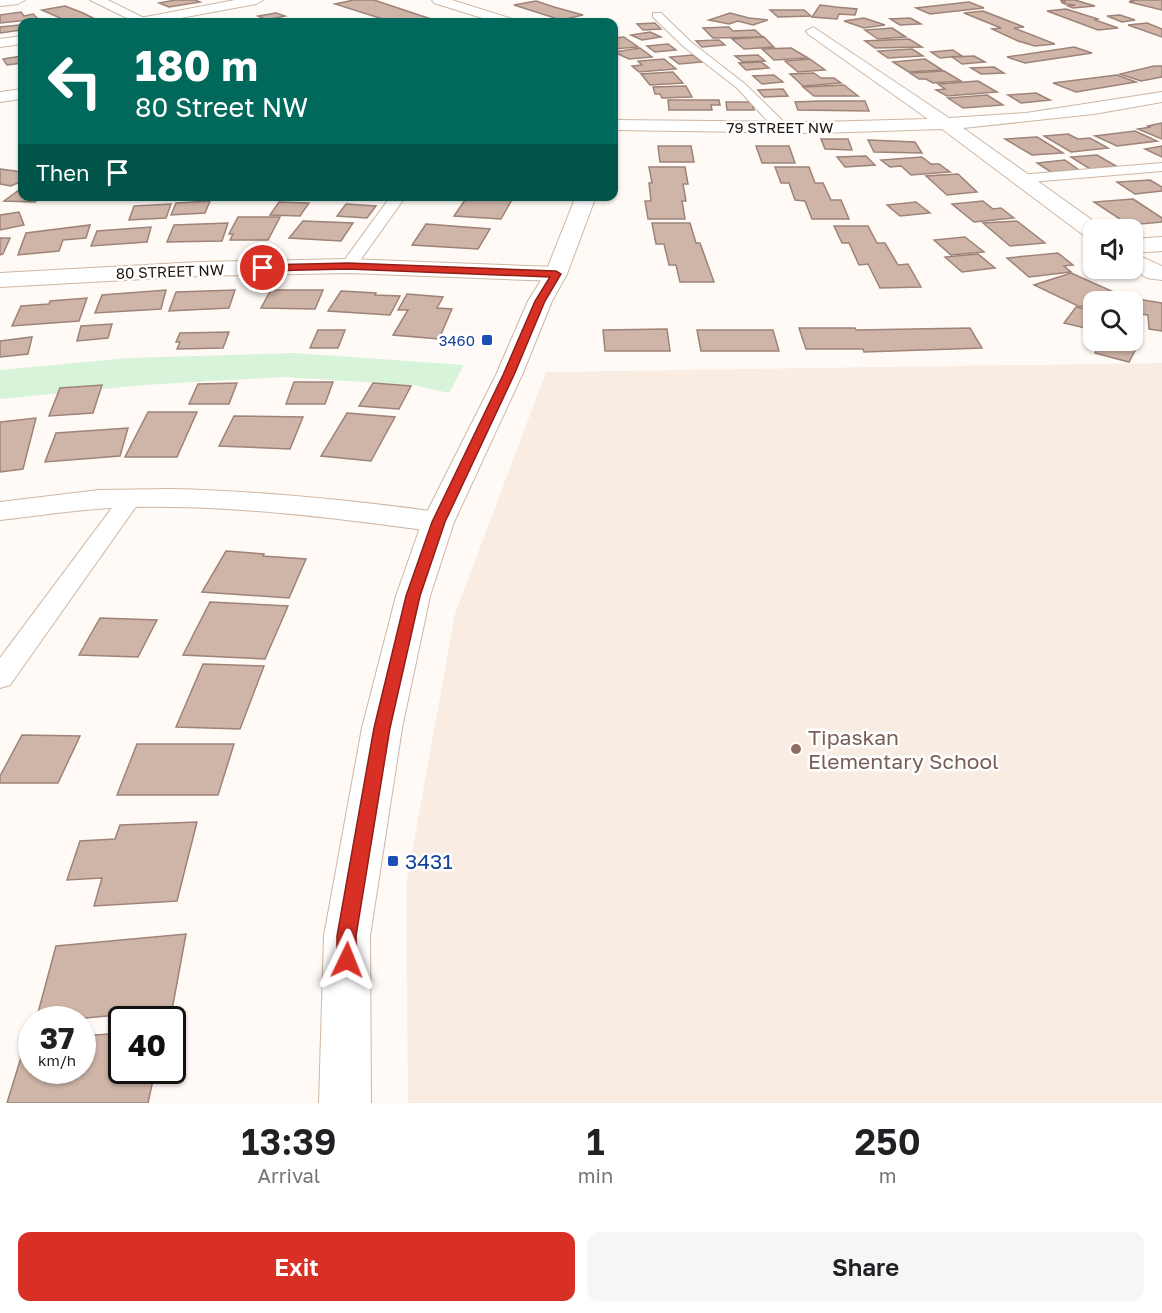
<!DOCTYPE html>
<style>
body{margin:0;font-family:"Golos Text",sans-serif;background:#f6f6f6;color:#202124;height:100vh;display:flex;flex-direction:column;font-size:22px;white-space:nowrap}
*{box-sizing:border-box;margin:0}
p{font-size:20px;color:#757577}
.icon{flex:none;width:33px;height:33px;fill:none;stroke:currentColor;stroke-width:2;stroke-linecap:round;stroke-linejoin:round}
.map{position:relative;height:1103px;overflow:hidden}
.sheet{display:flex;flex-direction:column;background:#fff;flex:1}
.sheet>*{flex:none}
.guide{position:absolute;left:18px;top:18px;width:600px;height:183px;border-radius:12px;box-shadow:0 2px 4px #0004;background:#00695c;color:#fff;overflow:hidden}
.controls{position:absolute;left:1083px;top:219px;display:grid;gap:12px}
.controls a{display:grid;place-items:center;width:60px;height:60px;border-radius:12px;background:#fff;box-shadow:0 2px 4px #0004;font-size:30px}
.speed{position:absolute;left:18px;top:1006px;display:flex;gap:12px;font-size:30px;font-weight:700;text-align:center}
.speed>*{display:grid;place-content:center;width:78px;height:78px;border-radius:50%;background:#fff;box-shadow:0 2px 4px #0004;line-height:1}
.speed small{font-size:15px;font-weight:400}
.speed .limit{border:3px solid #111;border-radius:9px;background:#fff;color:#111}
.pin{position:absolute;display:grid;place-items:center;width:51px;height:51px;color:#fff;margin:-26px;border:3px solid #fff;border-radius:50%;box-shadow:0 2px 6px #0007}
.me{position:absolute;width:66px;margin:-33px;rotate:2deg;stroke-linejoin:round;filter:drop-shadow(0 0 4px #0008)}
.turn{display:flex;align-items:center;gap:21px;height:126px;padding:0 18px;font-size:27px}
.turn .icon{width:78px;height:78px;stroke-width:2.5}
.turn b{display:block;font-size:42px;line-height:51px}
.then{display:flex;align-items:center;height:57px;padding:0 18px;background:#0003;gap:12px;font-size:22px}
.eta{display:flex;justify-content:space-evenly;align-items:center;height:102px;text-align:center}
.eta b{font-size:36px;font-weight:600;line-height:42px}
.action{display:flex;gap:12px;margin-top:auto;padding:12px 18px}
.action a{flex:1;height:69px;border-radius:12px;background:#d93025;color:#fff;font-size:24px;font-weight:600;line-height:69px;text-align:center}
.action a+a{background:#f6f6f6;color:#202124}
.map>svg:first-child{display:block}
</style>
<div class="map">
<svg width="1162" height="1103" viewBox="0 0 1162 1103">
<rect width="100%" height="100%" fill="#fffaf6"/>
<polygon fill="#f9ede3" points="1162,363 1162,1103 408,1103 406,885 455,614 546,372"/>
<polygon fill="#d7f3d9" points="294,353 464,365 449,393 413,385 283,377 144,385 0,399 0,370 129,358"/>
<g fill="#cfb4a8" stroke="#9d8378" stroke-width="1.5">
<polygon points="175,0 195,0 200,2 169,7 159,3"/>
<polygon points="354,0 374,0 431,19 412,22 392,22 335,4"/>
<polygon points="1060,0 1075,0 1095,6 1073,8 1068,6 1075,5 1065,4 1061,2 1066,2"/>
<polygon points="1130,0 1162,0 1162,10 1129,2 1134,1"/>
<polygon points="536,1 554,7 583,15 561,20 514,5"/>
<polygon points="969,2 984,8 930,14 916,8"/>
<polygon points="820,5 836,7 857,9 855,15 839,14 837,19 812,17"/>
<polygon points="65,6 83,13 93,18 69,22 42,10"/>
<polygon points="1066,9 1098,19 1095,20 1118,28 1098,30 1047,11"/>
<polygon points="770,10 804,10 811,16 778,17"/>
<polygon points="983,11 1024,27 1014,28 1055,44 1035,46 1018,41 992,29 1001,28 964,13"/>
<polygon points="21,12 24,16 33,14 38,19 0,23 0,15"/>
<polygon points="276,13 285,16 267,20 258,16"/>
<polygon points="730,13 749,18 768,20 753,25 738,21 729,24 709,20"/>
<polygon points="1120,15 1135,20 1122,22 1107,16"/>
<polygon points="864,18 885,25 864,28 844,21"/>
<polygon points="910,18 921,24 900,25 890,19"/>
<polygon points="655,23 661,29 643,30 637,24"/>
<polygon points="1147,23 1162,29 1162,37 1128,25"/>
<polygon points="19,25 22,30 0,33 0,27"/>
<polygon points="729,27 733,31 755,30 763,37 713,38 703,28"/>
<polygon points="892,28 906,37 878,39 865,30"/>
<polygon points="650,32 661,37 642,40 631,35"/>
<polygon points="624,37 638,47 614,49 614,38"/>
<polygon points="764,37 774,47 744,49 732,39"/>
<polygon points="909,39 922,47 875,48 865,41"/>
<polygon points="719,40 725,45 702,47 696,41"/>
<polygon points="668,44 676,50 655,52 647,46"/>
<polygon points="1074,47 1092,53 1025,63 1007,57"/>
<polygon points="640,48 652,57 629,59 614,52"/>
<polygon points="791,48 808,58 774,60 762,49"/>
<polygon points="912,49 923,56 888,58 878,51"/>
<polygon points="953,50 962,56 940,58 931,52"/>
<polygon points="693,55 702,62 679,64 670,57"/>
<polygon points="758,55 765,61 743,62 735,56"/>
<polygon points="22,56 22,63 7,65 3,59"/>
<polygon points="974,56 985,62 962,64 952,57"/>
<polygon points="664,59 676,69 639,72 632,66 642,65 638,61"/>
<polygon points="810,59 825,70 798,72 785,61"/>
<polygon points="925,59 942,70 909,72 893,62"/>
<polygon points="761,62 769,68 746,70 739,63"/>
<polygon points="1154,66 1162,66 1162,77 1141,81 1120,74"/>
<polygon points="994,67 1004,73 981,74 971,68"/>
<polygon points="944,71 961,81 933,83 926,79 919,79 910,73"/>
<polygon points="673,72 683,83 650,85 641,74"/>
<polygon points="814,73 821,78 834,78 841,83 803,86 790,74"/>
<polygon points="774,75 783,82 762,84 753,76"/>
<polygon points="1117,75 1136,82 1076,92 1053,83"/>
<polygon points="978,81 997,92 947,96 936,90 945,89 938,84"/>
<polygon points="844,85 858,96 814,96 803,87"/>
<polygon points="686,86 692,97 662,98 660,94 655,94 653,87"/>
<polygon points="783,89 788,96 764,97 758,90"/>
<polygon points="1036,93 1050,100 1021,103 1008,95"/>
<polygon points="987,95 1003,105 963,108 948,98"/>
<polygon points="668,100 719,100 720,105 711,105 712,110 669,110"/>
<polygon points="820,101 865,101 869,111 798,110 795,102"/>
<polygon points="726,102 751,102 754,110 727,110"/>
<polygon points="1162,123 1162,139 1138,129 1151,127 1148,126"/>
<polygon points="1135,131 1157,141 1117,146 1095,136"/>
<polygon points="1068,134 1078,139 1090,138 1108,148 1071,152 1044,136"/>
<polygon points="1037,137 1063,153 1032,155 1005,139"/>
<polygon points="821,139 848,139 852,150 825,149"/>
<polygon points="868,140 915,142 922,153 874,152"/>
<polygon points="658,146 691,146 694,162 660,162"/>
<polygon points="756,146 789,146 795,163 762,163"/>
<polygon points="1162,146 1162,157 1145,149"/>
<polygon points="1097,155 1116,166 1090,169 1071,157"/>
<polygon points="866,156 875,165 845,167 837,157"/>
<polygon points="922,157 931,164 939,164 950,172 911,175 901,166 890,167 881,160"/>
<polygon points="1065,160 1079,170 1051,172 1037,163"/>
<polygon points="649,167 685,167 688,184 683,184 686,201 682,201 685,219 648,219 645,201 651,201 649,183 652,183"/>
<polygon points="775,167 809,167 815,183 823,183 831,200 841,200 849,219 812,219 805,201 795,200 789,183 781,183"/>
<polygon points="0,169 22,172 22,181 11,186 0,184"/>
<polygon points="958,174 977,192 947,195 926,176"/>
<polygon points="1150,180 1162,187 1162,191 1135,194 1117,182"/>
<polygon points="19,190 22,190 22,196 42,196 35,202 4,201"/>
<polygon points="457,196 514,196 501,219 454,216 465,200 455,199"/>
<polygon points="1133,199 1162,218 1162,222 1129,225 1094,202"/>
<polygon points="210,201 205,213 171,215 176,203"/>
<polygon points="983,201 993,209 1001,208 1014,218 974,222 952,204"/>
<polygon points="279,202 309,203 300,216 270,215"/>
<polygon points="916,202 930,213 900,216 887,205"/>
<polygon points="171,204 166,218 129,220 134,206"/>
<polygon points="346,204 376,206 367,218 337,216"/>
<polygon points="19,212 24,225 0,230 0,215"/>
<polygon points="238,217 280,217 268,240 230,240 233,234 229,234"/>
<polygon points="303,221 353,223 341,241 289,238"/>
<polygon points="1017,221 1045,243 1010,246 983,223"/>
<polygon points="228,223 222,241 167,242 174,225"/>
<polygon points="652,223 690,223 696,243 700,243 714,282 680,282 676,265 669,265 664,244 656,244"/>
<polygon points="426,224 490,229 478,249 412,245"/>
<polygon points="90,225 86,238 63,240 59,251 18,255 26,233"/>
<polygon points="834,226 868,226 877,243 885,243 898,265 908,264 921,287 880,288 868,264 859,265 849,243 842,243"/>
<polygon points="151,227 147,242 91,246 97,231"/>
<polygon points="965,237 984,252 951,255 934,240"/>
<polygon points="0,238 10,238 3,254 0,255"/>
<polygon points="1058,253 1073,265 1064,266 1071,272 1029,277 1007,258"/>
<polygon points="978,254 995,268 962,272 945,257"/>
<polygon points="1071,273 1118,294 1080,307 1034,285"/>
<polygon points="166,290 161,309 95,313 102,295"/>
<polygon points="235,290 229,308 169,311 176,292"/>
<polygon points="271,290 323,290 315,309 261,308"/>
<polygon points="341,291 376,293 375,295 400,296 390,315 328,311"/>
<polygon points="407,294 443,297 437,308 452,309 439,339 393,335 408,310 398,310"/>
<polygon points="87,298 79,321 12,326 21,306 49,304 50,301"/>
<polygon points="1131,298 1162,303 1162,331 1149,329 1148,315 1132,313"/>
<polygon points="1076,307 1094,311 1094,330 1064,323"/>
<polygon points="112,324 108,338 77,341 81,326"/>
<polygon points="799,328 855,328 856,330 970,328 982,348 864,352 863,349 806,349"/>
<polygon points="667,329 670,351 605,351 603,330"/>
<polygon points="318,330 345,330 338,348 310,348"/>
<polygon points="697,330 773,330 779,351 701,351"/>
<polygon points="229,332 223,348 177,349 180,342 176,342 180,333"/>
<polygon points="32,337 28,354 0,357 0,341"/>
<polygon points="1132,339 1140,341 1129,362 1095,353 1102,340"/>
<polygon points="294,382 333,382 325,404 286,404"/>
<polygon points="237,383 229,404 189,404 198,384"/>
<polygon points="373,383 411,386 399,409 359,406"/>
<polygon points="102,385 93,413 49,416 60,388"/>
<polygon points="148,412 197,412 177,457 125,457"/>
<polygon points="347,413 395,417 371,461 321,456"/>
<polygon points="234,416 303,417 290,449 219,446"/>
<polygon points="36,418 23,469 0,472 0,422"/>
<polygon points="128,428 120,456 45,462 56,433"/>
<polygon points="226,551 264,554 263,556 306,559 289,598 202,592"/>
<polygon points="210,602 288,606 265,659 183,655"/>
<polygon points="100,618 157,620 138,657 79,655"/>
<polygon points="203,664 264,666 240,729 176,727"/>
<polygon points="22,735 80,736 58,783 0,783 0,776"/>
<polygon points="137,744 234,744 218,795 117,795"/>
<polygon points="197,822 177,901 94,906 102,878 67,880 80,841 115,839 120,825"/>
<polygon points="186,934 172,1010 64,1020 36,1020 56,946"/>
<polygon points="122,1033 122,1071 155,1071 148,1103 7,1103 26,1041 32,1040 32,1071 82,1071 82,1036"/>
</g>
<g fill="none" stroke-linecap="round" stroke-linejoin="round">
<defs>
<g id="lane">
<polygon points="653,13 661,13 691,42 745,84 787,125 788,128 787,131 777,131 737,88 683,46 653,17"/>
<polygon points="1162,163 1162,171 1019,183 1012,179 1019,175"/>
<polygon points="391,196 406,196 354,269 342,269 340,266"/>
<polygon points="131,491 139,493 142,498 10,685 0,688 0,658 123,493"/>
</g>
<g id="street">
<polygon points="0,0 25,0 18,4 0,6"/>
<polygon points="90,0 108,0 152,22 135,22"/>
<polygon points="813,27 949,118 1026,113 1162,92 1162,102 1094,114 963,128 1102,227 1103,230 1094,230 1094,238 1086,237 942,129 820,133 614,130 614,120 820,122 928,119 808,34 806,31"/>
<polygon points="22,89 22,99 0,102 0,92"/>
<polygon points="1162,237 1162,251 1133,253 1162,266 1162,280 1147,278 1132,268 1132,239"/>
<polygon points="348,259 556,267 564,269 567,274 564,279 556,281 348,273 199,276 0,287 0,273 199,262"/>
<path d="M170,489C260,491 349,500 438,512L449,515L454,522L449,529L438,532C337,518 235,505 132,507C88,508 44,515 0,520V502L99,490Z"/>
</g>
<g id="secondary">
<polygon points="235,0 263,0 256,4 159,22 133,22 140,18"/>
<polygon points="432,0 452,0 512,19 514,22 495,22 434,3"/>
<polygon points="22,36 22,44 0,47 0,39"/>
<polygon points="576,196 596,196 567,274 552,301 522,375 454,522 430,596 402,728 370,936 371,1103 319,1103 324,936 362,728 396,596 422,522 496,375 528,301 545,274"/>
</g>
</defs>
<use href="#lane" stroke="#cdb7a4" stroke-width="2"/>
<use href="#street" stroke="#cdb7a4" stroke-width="2"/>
<use href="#secondary" stroke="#cdb7a4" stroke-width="2"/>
<use href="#lane" fill="#fff" fill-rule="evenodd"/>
<use href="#street" fill="#fff" fill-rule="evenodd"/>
<use href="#secondary" fill="#fff" fill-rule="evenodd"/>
</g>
<polygon fill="#d93025" stroke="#8d1f18" stroke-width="1.5" points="348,263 556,271 561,274 545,301 514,375 445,522 420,596 390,728 356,936 357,960 354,966 347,969 340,966 337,960 337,936 374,728 406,596 432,522 503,375 535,301 550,277 348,269 263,271 258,268 263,265"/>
<g fill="#1a4fb4" stroke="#fff" stroke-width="2">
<rect x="481" y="334" width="12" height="12" rx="3"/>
<rect x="387" y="855" width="12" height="12" rx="3"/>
</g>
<circle fill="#8d6e63" stroke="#fff" stroke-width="2" cx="796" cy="749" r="6"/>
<g text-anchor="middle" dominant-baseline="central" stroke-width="5" stroke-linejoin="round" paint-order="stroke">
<g font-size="15" fill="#1f1710" stroke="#fff">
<text x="780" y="127">79 STREET NW</text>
<text transform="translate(170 271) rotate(-2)">80 STREET NW</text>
</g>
<g font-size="15" fill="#164399" stroke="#fff" text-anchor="end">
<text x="475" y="340">3460</text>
</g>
<g font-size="21" fill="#785e54" stroke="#fff" text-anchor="start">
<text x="808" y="737">Tipaskan<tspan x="808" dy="24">Elementary School</tspan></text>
</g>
<g font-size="21" fill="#164399" stroke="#fff" text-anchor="start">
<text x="405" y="861">3431</text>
</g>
</g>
</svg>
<div class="controls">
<a><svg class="icon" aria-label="sound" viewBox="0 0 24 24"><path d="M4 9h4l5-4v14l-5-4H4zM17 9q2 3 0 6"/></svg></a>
<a><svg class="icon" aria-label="search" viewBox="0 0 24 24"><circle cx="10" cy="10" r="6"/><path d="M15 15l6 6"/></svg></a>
</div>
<div class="speed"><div>37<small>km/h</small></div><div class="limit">40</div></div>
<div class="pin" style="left:263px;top:268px;background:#d93025"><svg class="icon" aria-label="arrive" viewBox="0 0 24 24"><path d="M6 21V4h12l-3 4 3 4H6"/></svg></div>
<svg class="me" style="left:347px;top:960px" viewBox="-20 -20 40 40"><path d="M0-17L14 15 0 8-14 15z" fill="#d93025" stroke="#fff" stroke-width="4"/></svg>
<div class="guide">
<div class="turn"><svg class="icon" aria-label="left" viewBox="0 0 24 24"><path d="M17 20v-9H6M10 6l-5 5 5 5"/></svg><div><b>180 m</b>80 Street NW</div></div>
<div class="then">Then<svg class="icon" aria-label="arrive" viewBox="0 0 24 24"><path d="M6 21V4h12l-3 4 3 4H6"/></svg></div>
</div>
</div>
<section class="sheet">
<div class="eta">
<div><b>13:39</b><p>Arrival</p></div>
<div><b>1</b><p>min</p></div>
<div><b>250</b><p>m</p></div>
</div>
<div class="action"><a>Exit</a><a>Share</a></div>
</section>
